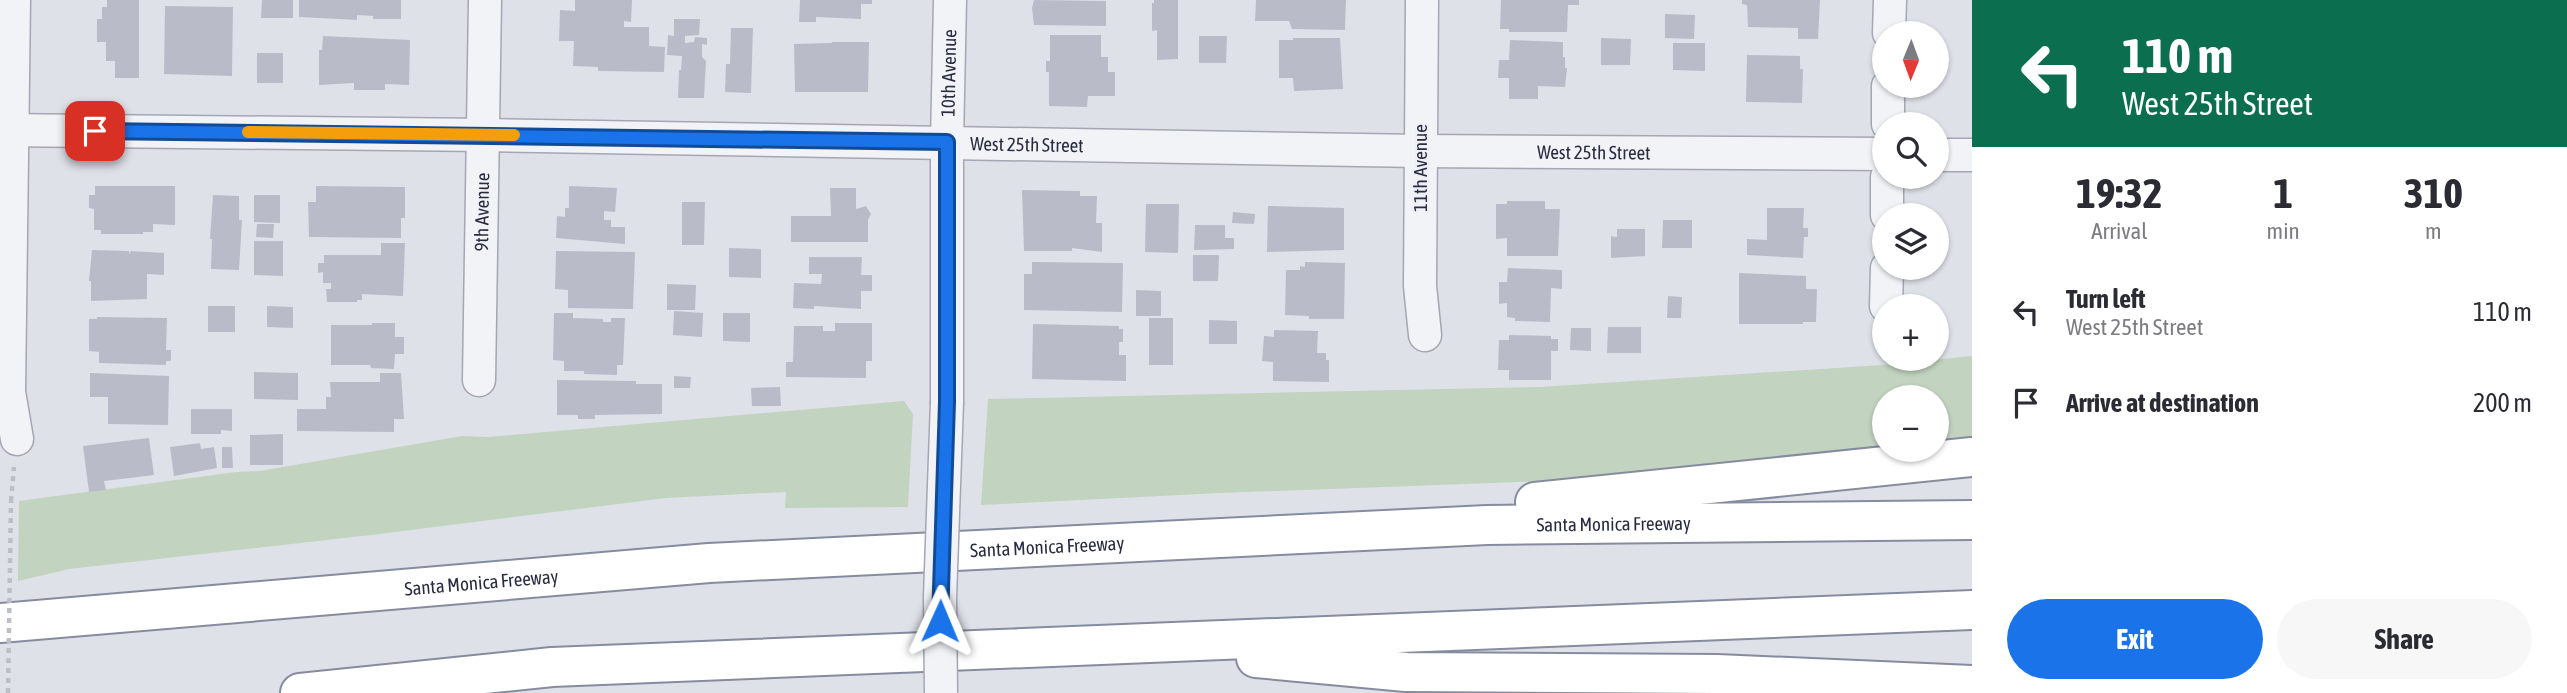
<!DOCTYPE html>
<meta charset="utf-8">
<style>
body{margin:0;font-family:"Asap Condensed",sans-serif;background:#f7f7f7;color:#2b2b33;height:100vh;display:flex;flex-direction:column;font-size:26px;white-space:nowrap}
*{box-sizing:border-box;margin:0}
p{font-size:23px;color:#7c7c81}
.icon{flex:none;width:38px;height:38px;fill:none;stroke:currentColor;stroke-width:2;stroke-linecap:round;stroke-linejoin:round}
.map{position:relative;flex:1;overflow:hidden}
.drawer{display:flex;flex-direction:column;background:#fff;width:595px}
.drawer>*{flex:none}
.guide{background:#0b6e4f;color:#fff;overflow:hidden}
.needle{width:46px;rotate:181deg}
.fabs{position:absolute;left:1872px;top:21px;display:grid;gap:14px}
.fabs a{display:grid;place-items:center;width:77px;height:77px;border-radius:50%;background:#fff;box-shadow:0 2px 5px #0004;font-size:35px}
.pin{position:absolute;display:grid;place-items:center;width:60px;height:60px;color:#fff;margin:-30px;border-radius:14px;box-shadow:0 4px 10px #0006}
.me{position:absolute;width:77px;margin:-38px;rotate:1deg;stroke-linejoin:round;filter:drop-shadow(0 0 5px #0008)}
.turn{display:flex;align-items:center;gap:24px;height:147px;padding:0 35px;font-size:32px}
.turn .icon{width:91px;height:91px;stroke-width:2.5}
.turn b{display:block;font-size:49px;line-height:60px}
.eta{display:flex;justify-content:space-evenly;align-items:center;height:119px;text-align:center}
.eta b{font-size:42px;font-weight:700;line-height:49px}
.cta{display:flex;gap:14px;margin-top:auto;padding:14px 35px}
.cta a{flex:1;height:80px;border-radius:42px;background:#1a73e8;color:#fff;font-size:28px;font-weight:700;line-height:80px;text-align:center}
.cta a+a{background:#f7f7f7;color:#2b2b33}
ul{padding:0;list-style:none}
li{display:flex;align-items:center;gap:21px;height:91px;padding:0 35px}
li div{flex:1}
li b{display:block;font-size:26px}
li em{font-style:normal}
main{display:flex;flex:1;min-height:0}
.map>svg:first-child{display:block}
</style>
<main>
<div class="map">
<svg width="1972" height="693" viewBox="0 0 1972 693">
<rect width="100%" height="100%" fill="#dfe1e9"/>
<g fill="#c2d3c0">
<polygon points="1972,356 1972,441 1937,445 1937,397 1885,397 1885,450 1571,480 1220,493 981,505 988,399 1540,387 1882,365"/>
<polygon points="904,401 913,414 908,507 785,508 786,492 666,498 371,535 69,569 18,581 19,501 236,472 260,471 462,436 487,437"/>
</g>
<g fill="#b9bcc8">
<polygon points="107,0 139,0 139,78 115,78 115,61 106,61 106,42 97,42 97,19 102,19 102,7 107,7"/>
<polygon points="262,0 293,0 293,18 261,18"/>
<polygon points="299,0 401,0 401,19 373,19 373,16 357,15 357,20 299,17"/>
<polygon points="575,0 632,0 631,22 624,21 624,27 649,27 649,46 665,47 664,72 598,71 598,67 573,66 574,41 559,41 560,10 575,11"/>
<polygon points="800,0 872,0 872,4 861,4 861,19 816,17 816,22 799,22"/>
<polygon points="1034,0 1106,1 1106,26 1034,25 1032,8"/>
<polygon points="1154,0 1178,0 1178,59 1157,60 1157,30 1152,31 1152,3 1154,3"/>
<polygon points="1256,0 1346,0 1345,30 1292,29 1289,21 1255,21"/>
<polygon points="1501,0 1579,0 1579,5 1568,5 1567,32 1509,32 1509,29 1500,29"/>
<polygon points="1742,0 1820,0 1818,39 1798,39 1798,28 1748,27 1747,5 1742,4"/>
<polygon points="165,6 233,7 232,76 164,74"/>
<polygon points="1665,14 1695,15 1694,39 1665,38"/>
<polygon points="674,19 700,19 699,35 685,36 685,43 694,42 695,37 707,38 707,45 702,44 702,57 706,61 704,98 678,98 679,70 681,70 682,56 667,55 668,35 674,36"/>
<polygon points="731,28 753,28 751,93 725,92 726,64 730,64"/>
<polygon points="1050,35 1101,35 1101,57 1108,57 1108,72 1115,72 1115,96 1088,96 1087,107 1049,106 1049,72 1046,72 1046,61 1050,61"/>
<polygon points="323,36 410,40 409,85 385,84 385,90 354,90 354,83 319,85 319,50 322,50"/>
<polygon points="1199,36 1227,36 1226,63 1199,63"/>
<polygon points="1293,38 1340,38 1343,89 1294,91 1293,78 1279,78 1279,40 1293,40"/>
<polygon points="1601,38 1631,39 1630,65 1601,65"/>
<polygon points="1510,40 1563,42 1563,57 1565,57 1565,68 1567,68 1565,87 1538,86 1538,99 1509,99 1509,78 1498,78 1499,60 1509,60"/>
<polygon points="832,42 869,42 868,92 795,92 794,44 832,43"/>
<polygon points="1673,43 1705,43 1705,71 1673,70"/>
<rect x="257" y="53" width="26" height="30"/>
<polygon points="1747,55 1800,56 1800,69 1803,69 1802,103 1746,102"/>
<polygon points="95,186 175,186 175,225 153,224 153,232 143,232 143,234 101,234 101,230 94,230 94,209 89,208 89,195 95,195"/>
<polygon points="316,186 405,187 405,218 401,218 401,238 309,237 308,202 316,202"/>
<polygon points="569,186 617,188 615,212 604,211 604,220 611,220 611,227 625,227 625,244 556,238 557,216 565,217 565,208 569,208"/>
<polygon points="830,188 856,188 856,209 866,206 871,214 868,220 868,242 791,242 791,216 831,216"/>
<polygon points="1022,190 1080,191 1080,196 1097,196 1096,223 1102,223 1102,252 1072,248 1072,251 1024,251"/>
<polygon points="213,195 239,196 239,220 242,220 239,270 211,269 212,239 210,239"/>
<polygon points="254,195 280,195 280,223 254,222"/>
<polygon points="1507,201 1545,201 1545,209 1560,209 1558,256 1507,256 1507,238 1496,239 1496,204 1507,204"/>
<polygon points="682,202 705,202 704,245 682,245"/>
<polygon points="1146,204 1179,204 1178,253 1145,252"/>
<polygon points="1268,206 1344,208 1344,250 1267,252"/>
<polygon points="1767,208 1804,208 1803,228 1808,228 1808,237 1804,237 1803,258 1747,255 1747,239 1767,240"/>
<polygon points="1233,212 1255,214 1254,224 1232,223"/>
<polygon points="1663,220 1692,220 1692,248 1662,248"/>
<polygon points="257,224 274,224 273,238 256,237"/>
<polygon points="1195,225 1225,225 1225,238 1234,238 1234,249 1194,250"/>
<polygon points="1617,229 1645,229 1645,256 1611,258 1611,236 1617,237"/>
<polygon points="254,241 283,241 283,276 254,275"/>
<polygon points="381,243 405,243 403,296 362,294 362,300 357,300 357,302 327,302 326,289 331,289 331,283 323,283 323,272 318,273 318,263 324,263 324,255 381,255"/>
<polygon points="729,248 761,249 761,278 729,277"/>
<polygon points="92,250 129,251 129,254 131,251 164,253 164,275 147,274 147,299 91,301 91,281 89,281"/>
<polygon points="556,251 635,252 633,309 568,308 568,290 555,289"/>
<polygon points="1193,255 1219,255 1218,281 1193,281"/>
<polygon points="809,257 862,257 861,275 872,275 872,291 861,291 861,309 814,306 814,309 793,308 794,283 821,284 822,274 809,274"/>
<polygon points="1032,262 1123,263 1122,312 1024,310 1024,274 1032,274"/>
<polygon points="1305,262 1345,263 1344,319 1309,319 1309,316 1285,315 1286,270 1300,270 1300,266 1305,267"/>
<polygon points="1508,268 1562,270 1562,289 1551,288 1550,322 1515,321 1515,318 1507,317 1507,303 1499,304 1499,282 1507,282"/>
<polygon points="1739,273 1806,276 1806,289 1817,289 1816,322 1803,322 1803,324 1739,324"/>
<polygon points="667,284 696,285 695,310 667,310"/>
<polygon points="1136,290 1161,291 1161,316 1136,316"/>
<polygon points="1668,296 1682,297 1681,318 1667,318"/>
<rect x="208" y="306" width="27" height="26"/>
<polygon points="267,306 293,307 293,328 267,327"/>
<polygon points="674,311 703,313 702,337 673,335"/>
<polygon points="554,313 573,313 573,318 603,319 603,322 611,322 611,318 625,318 623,365 617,365 617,375 584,374 584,371 564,371 564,361 553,360"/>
<polygon points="723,313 750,313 750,342 723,341"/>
<polygon points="97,317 167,318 166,350 171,350 171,361 166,361 166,365 99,363 99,352 89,351 89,319 97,319"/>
<rect x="1149" y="318" width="24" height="47"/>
<polygon points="1209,320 1237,321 1237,344 1209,344"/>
<polygon points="372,323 395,323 395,337 404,337 404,354 395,354 394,369 371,368 370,365 331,365 331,325 372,325"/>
<polygon points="835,323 872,323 872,361 866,361 866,378 786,377 786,362 793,362 794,326 823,326 823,331 835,331"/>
<polygon points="1033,324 1119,326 1119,329 1123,329 1123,342 1119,342 1119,355 1126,355 1126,381 1032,379"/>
<polygon points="1608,327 1641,327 1641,353 1607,353"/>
<polygon points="1571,328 1591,328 1591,351 1570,350"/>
<polygon points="1274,330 1318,331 1317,353 1326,353 1326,360 1329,360 1329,382 1273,381 1273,362 1262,361 1264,336 1274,337"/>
<polygon points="1509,335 1551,336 1551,339 1558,339 1558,351 1551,351 1551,380 1509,380 1509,370 1498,370 1499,340 1509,340"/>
<polygon points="254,372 298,373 298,400 254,399"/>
<polygon points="90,373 169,376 168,425 108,424 108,397 90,397"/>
<polygon points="380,373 401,373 404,419 394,419 394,432 297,431 297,409 326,409 326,397 331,397 330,382 380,382"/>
<polygon points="674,376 691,377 690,388 674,388"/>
<polygon points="557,380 636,381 636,384 662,384 662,414 595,415 595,419 578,419 578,415 557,415"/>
<polygon points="780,387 781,406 752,406 751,388"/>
<polygon points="191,409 232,409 232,431 221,430 221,434 191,434"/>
<polygon points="283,434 283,465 250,465 250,435"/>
<polygon points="149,438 154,475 104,481 106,490 89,492 83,446"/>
<polygon points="200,443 201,449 214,447 217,468 174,476 170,447"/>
<polygon points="222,447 232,447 233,468 222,468"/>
</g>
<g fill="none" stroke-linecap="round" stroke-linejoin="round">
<defs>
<g id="minor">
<polyline points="14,0 9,392 17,439"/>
<polyline points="1422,0 1420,286 1425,335"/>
<polyline points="1889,33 1890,0"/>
<polyline points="1888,124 1888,86"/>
<path id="s1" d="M0,130L484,135L1420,151L1885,154"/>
<polyline points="1937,155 1972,155"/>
<polyline points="1887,215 1887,177"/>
<polyline points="1886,306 1887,268"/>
<path id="s2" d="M479,380L485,0"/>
<path id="s3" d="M947,402V142L950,0"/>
</g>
<g id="highway">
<polyline points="1535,502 1972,457"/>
<path id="s4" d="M0,623L709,563L1487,525L1972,520"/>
<polyline points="1256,658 1406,672 1717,674 1972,685"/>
<polyline points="300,693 552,667 1972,610"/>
</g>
</defs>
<use href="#minor" stroke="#a4a7b3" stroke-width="35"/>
<use href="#highway" stroke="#868c9f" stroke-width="42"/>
<polyline stroke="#bdbfc7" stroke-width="4.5" stroke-dasharray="5 5" stroke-linecap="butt" points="11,501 14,467"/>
<use href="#minor" stroke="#f2f3f7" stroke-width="32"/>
<use href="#highway" stroke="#fff" stroke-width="38"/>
<defs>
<polyline id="minor-bridge" points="941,693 940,597 947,402"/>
</defs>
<use href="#minor-bridge" stroke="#a4a7b3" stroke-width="35" stroke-linecap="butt"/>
<polyline stroke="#bdbfc7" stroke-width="4.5" stroke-dasharray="5 5" stroke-linecap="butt" points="8,693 11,501"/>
<use href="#minor-bridge" stroke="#f2f3f7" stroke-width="32"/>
</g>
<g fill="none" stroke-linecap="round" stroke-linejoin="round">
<defs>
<polyline id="route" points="95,131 947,142 947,402 940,621"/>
</defs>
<use href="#route" stroke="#114b97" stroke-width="18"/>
<use href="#route" stroke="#1a73e8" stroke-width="12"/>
<polyline stroke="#f59e0b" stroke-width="12" points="248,132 514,135"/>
</g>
<g text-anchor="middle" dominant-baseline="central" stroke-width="5" stroke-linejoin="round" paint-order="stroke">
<g font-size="19" fill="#282c40" stroke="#eff0f6">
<text stroke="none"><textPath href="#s3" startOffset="329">10th Avenue</textPath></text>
<text stroke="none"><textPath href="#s1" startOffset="1027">West 25th Street</textPath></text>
<text stroke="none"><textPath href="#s1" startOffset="1594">West 25th Street</textPath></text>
<text transform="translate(1420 168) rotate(-90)">11th Avenue</text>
<text stroke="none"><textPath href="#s2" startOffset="168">9th Avenue</textPath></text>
<text stroke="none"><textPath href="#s4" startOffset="1617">Santa Monica Freeway</textPath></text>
<text stroke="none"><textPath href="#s4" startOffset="1050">Santa Monica Freeway</textPath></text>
<text stroke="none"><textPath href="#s4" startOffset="483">Santa Monica Freeway</textPath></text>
</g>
</g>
</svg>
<div class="fabs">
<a><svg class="needle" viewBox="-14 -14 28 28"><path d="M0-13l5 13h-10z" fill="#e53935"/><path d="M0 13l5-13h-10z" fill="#7c7c81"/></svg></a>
<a><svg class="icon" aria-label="search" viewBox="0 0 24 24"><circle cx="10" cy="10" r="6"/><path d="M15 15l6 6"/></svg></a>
<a><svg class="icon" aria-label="layers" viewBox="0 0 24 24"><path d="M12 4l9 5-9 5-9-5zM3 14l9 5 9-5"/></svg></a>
<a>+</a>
<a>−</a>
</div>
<div class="pin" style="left:95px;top:131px;background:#d93025"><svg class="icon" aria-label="arrive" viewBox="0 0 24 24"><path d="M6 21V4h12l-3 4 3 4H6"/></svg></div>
<svg class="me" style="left:940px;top:621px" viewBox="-20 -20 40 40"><path d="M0-17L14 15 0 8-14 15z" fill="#1a73e8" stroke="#fff" stroke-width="4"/></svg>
</div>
<section class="drawer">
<div class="guide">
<div class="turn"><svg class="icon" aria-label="left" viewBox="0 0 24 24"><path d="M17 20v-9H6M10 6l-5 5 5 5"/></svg><div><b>110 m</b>West 25th Street</div></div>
</div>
<div class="eta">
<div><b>19:32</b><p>Arrival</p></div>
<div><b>1</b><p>min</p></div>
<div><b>310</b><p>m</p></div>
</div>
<ul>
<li><svg class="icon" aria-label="left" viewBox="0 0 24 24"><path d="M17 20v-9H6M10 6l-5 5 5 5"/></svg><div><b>Turn left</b><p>West 25th Street</p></div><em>110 m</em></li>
<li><svg class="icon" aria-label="arrive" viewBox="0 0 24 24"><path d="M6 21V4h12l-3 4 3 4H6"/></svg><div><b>Arrive at destination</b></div><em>200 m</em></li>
</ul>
<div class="cta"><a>Exit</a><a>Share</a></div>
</section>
</main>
